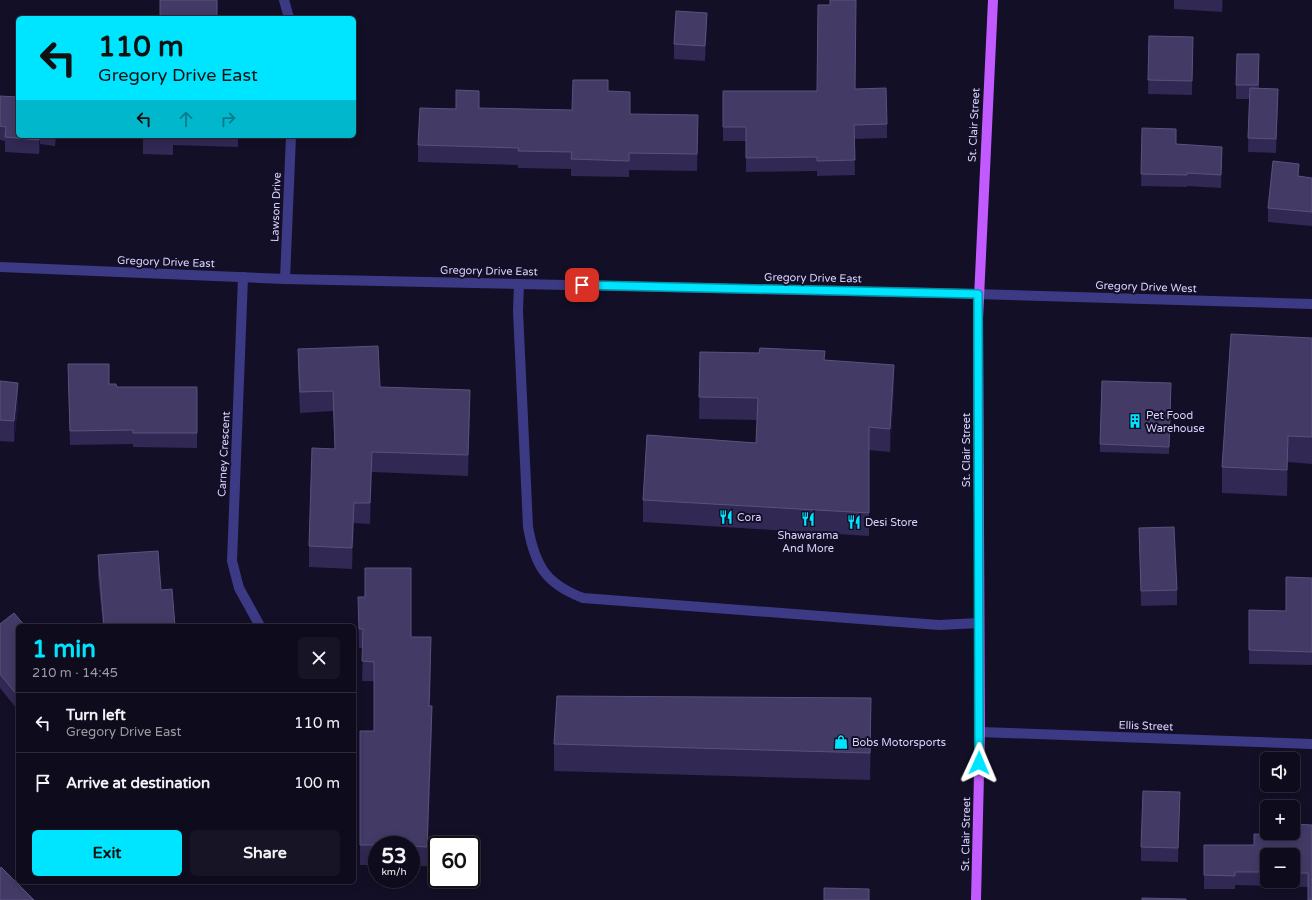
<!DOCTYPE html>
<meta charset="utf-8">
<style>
body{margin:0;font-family:"Varela Round",sans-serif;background:#171425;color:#f1f3f6;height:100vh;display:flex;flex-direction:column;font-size:15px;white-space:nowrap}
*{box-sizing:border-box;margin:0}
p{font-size:13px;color:#9b9ba3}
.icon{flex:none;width:22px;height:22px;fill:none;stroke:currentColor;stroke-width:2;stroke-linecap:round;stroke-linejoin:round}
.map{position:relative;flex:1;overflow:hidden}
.drawer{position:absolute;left:16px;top:624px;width:340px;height:260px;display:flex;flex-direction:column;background:#0e0b1c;border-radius:6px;box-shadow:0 2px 10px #0003,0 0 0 1px #2e2b3b}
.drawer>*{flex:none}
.hud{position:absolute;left:16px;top:16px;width:340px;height:122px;border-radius:6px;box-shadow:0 2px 10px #0003,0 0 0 1px #2e2b3b;background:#00e5ff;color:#111;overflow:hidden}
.fabs{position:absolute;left:1260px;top:752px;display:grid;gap:8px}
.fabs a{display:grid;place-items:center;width:40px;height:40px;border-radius:6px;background:#0e0b1c;box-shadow:0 2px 10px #0003,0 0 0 1px #2e2b3b;font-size:20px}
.speed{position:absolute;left:368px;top:836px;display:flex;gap:8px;font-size:20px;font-weight:700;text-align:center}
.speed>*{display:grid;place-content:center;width:52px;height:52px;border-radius:50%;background:#0e0b1c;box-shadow:0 2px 10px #0003,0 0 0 1px #2e2b3b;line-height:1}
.speed small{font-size:10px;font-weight:400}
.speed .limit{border:2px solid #111;border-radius:6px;background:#fff;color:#111}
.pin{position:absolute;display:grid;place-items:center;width:34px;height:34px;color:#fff;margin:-17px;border-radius:8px;box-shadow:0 2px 6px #0006}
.me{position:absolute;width:44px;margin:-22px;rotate:1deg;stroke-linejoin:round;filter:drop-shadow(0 0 3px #0008)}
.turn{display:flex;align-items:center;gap:14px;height:84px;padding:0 16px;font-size:18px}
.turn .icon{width:52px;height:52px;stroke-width:2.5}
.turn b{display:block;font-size:28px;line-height:34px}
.lanes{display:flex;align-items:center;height:38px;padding:0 16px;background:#0003;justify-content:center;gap:20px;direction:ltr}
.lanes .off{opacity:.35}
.round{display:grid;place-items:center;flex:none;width:42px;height:42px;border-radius:6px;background:#171425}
.headline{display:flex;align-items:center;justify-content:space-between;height:68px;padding:0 16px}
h1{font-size:24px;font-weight:700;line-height:30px;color:#00e5ff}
.primary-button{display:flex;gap:8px;margin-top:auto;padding:8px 16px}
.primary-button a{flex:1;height:46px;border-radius:6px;background:#00e5ff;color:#111;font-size:16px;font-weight:700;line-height:46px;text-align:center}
.primary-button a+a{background:#171425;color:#f1f3f6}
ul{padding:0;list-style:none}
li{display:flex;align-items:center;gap:12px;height:60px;padding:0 16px;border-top:1px solid #2e2b3b}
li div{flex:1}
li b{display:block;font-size:15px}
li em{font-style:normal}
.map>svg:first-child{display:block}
</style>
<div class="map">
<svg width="1312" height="900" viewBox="0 0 1312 900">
<rect width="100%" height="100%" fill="#130f26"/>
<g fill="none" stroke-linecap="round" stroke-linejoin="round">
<path stroke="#3d3a85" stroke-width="10" d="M519,284L518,311L528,527C535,566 546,584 583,598L939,625L979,623"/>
<g stroke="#3d3a85" stroke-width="10">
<polyline points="284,0 289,18"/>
<polyline points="243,277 232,561 239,588 260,626"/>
<polyline points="285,279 291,136"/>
<polyline points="980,732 1312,744"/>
</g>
<polyline stroke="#3d3a85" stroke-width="10" points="0,267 285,279 942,293 1312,304"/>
<polyline stroke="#c25bff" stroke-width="10" points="976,900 980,732 978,319 993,0"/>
</g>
<g fill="#312854" fill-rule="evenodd">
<polygon points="1174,0 1223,0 1222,12 1174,9"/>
<polygon points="707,27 705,61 674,59 674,44"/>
<polygon points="1149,36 1193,37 1192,95 1148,94"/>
<polygon points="1259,69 1259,88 1278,103 1276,153 1248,152 1249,99 1236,99 1236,85"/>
<polygon points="855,89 887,124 887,138 854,139 855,175 817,176 817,171 746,172 746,141 723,141 723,91 817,91"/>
<polygon points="608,91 630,114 698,132 697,171 629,170 629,177 571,176 571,169 518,168 518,165 418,162 418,145 456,109 479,108 572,110"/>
<polygon points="0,96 18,136 56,136 55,146 40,144 39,154 5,152 5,141 0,140"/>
<polygon points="1142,128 1176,144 1222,159 1221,188 1187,186 1187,187 1141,186"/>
<polygon points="143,136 238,136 238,147 173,145 173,155 143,154"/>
<polygon points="1299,176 1312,178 1312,226 1268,222 1268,208"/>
<polygon points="1312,338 1312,464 1288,462 1287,496 1222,493 1222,467"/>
<polygon points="298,349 380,387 470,411 468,476 372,472 370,524 354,523 352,569 309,567 309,546 335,449 333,411 300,413 298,370"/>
<polygon points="700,352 825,360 894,387 890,452 869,450 869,536 643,522 643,500 756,443 757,420 699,419"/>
<polygon points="68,378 109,384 117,387 197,387 197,448 133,447 133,444 70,445"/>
<polygon points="0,381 18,404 14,442 0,441"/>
<polygon points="1171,383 1169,454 1100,452 1100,444"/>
<polygon points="1139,528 1177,590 1177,605 1141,606"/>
<polygon points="98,555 161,590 175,626 103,626 98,576"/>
<polygon points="1312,578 1312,665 1249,664 1249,610 1286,611"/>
<polygon points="358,597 411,637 431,657 430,706 432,726 427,866 411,866 411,845 377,845 377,865 360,865 360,731 374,731 374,681 362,681 363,648 359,648"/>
<polygon points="0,624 18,626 18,709 17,709 0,688"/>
<polygon points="871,725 870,780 554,771 554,744"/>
<polygon points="1180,806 1178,862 1141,861 1141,847"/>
<path d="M1312,825L1308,887L1235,885V889H1204V845H1254L1277,835ZM1267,855H1293V881H1267Z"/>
</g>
<g fill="#1d163a">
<polygon points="1222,0 1223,0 1222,12"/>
<polygon points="707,13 707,27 705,61 705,46"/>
<polygon points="40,136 40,144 39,154 39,140"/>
<polygon points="1222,147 1222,159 1221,188 1221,175"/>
<polygon points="894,365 894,387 890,452 890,429"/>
<polygon points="18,383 18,404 14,442 14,421"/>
<polygon points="470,390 470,411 468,476 468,455"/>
<polygon points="1288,436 1288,462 1287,496 1287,470"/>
<polygon points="372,452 372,472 370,524 370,503"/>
<polygon points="354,503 354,523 352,569 352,548"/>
<polygon points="431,637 431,657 429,726 429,706"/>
<polygon points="18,694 18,709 17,709 17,695"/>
<polygon points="871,698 871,725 870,780 870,753"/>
<polygon points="432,706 432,726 427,866 427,847"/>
<polygon points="1180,792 1180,806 1178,862 1178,848"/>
</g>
<g fill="#433a66" stroke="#5a527e">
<rect x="160" y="0" width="57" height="18"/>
<polygon points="830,0 856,0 855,89 886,88 887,124 854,125 855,160 817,161 817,157 746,158 746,127 723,127 723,91 817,91 818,5 830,5"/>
<polygon points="676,11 707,13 705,46 674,44"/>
<polygon points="1149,36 1193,37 1192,81 1148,80"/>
<polygon points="1237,54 1259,54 1258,85 1236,85"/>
<polygon points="573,80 608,80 608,91 630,92 630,114 698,115 697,154 629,153 629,161 571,159 572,152 518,151 519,148 418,145 420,108 456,109 456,90 479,91 479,108 572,110"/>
<polygon points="1250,88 1278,89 1276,139 1248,138"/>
<polygon points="0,96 18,97 18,136 40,136 39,140 5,137 6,127 0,126"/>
<polygon points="1142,128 1176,129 1176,144 1222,147 1221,175 1187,173 1187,175 1141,174"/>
<polygon points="1273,161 1299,164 1298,176 1312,178 1312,212 1268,208"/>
<polygon points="1231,334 1312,338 1312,437 1288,436 1287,470 1222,467"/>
<polygon points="378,346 380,387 470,390 468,455 372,452 370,503 354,503 352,548 309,546 312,448 335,449 333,391 300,392 298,349"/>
<polygon points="760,348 825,351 824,360 894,365 890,429 869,427 869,513 643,500 647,435 756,443 758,398 699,397 700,352 759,353"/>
<polygon points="68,364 109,364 109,384 116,384 117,387 197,387 197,433 133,433 133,430 70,431"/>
<polygon points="0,381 18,383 14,421 0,420"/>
<polygon points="1102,381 1171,383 1169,447 1100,444"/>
<polygon points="1174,527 1177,590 1141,591 1139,528"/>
<polygon points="158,551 161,590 172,589 175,626 104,626 98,555"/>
<polygon points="365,568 411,568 411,637 431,637 429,706 432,706 427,847 411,846 411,845 360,845 360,731 374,731 374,662 362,661 363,629 359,629 358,597 365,597"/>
<polygon points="1286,577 1312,578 1312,652 1249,650 1249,610 1286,611"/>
<polygon points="14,613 25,626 18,626 18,694 17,695 0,674 0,624"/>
<polygon points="557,696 871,698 870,753 554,744"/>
<polygon points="1143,791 1180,792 1178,848 1141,847"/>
<polygon points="1293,824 1312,825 1312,900 1308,900 1308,873 1293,873 1293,855 1267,855 1267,872 1235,872 1235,876 1204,875 1204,845 1254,845 1254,834 1277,835 1277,833 1293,833"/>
<polygon points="1,867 34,900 0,900 0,869"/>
<polygon points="824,888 869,889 869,900 824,900"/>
<polygon points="1142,898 1186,899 1186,900 1142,900"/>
</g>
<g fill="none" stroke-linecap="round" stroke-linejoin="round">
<defs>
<polyline id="route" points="582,285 978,294 979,763"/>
</defs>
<use href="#route" stroke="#0095a6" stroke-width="10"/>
<use href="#route" stroke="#00e5ff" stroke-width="7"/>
</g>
<defs>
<symbol id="building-bare" viewBox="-9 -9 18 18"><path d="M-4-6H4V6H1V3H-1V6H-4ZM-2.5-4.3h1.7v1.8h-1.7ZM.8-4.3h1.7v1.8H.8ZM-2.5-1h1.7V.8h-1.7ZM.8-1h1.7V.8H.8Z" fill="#00e5ff" stroke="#130f26" stroke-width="2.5" paint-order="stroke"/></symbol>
<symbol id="restaurant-bare" viewBox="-9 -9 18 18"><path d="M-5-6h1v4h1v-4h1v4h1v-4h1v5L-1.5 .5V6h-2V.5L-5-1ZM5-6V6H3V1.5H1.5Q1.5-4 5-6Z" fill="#00e5ff" stroke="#130f26" stroke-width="2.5" paint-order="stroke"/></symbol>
<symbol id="shop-bare" viewBox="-9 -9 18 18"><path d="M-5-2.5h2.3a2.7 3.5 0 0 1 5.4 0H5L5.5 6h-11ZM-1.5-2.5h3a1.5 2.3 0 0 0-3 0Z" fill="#00e5ff" stroke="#130f26" stroke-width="2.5" paint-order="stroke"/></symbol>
</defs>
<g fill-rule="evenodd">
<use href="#building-bare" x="1125" y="411" width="20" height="20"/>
<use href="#restaurant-bare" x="716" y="507" width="20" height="20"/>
<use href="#restaurant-bare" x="798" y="509" width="20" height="20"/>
<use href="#restaurant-bare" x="844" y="512" width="20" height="20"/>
<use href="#shop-bare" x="831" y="732" width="20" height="20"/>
</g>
<g text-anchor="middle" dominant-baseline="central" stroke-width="4" stroke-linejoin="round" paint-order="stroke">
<g font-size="11" fill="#d9d4ff" stroke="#130f26">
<text transform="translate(974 125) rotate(-87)">St. Clair Street</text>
<text transform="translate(276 207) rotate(-88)">Lawson Drive</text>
<text transform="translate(166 262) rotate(2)">Gregory Drive East</text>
<text transform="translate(489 271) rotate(1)">Gregory Drive East</text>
<text transform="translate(813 278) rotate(1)">Gregory Drive East</text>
<text transform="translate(1146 287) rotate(2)">Gregory Drive West</text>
<text transform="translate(966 450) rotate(-90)">St. Clair Street</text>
<text transform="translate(224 454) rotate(-87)">Carney Crescent</text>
<text transform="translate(1146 726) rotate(2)">Ellis Street</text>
<text transform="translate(966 834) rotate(-89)">St. Clair Street</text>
</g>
<g font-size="11" fill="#d9d4ff" stroke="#130f26" text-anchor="start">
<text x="1146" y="415">Pet Food<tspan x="1146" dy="13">Warehouse</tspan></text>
<text x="737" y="517">Cora</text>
<text x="865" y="522">Desi Store</text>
<text x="808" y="535" text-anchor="middle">Shawarama<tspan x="808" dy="13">And More</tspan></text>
<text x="852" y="742">Bobs Motorsports</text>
</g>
</g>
</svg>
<div class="fabs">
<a><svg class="icon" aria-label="sound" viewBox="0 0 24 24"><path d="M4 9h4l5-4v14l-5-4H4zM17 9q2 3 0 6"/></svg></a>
<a>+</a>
<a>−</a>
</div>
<div class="speed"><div>53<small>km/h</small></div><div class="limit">60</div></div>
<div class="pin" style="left:582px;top:285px;background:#d93025"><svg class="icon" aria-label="arrive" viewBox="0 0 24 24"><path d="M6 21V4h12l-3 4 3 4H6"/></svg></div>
<svg class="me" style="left:979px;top:763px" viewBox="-20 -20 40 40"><path d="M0-17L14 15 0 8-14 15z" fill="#00e5ff" stroke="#fff" stroke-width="4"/></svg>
<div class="hud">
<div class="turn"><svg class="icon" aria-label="left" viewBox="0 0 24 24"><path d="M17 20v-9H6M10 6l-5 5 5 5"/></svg><div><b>110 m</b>Gregory Drive East</div></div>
<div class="lanes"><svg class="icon" aria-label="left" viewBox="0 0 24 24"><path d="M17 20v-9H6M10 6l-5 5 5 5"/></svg><svg class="icon off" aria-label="ahead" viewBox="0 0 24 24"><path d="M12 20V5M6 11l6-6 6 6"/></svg><svg class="icon off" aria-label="right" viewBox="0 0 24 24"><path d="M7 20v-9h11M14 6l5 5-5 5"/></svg></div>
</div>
<section class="drawer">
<div class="headline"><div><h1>1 min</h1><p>210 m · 14:45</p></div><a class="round"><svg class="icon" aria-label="close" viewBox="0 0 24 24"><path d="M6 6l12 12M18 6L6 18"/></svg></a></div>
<ul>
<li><svg class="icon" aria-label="left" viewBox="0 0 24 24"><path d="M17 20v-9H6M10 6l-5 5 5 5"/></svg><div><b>Turn left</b><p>Gregory Drive East</p></div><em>110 m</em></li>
<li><svg class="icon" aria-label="arrive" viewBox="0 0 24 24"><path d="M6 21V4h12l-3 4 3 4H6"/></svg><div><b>Arrive at destination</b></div><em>100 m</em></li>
</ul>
<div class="primary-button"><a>Exit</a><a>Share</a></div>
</section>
</div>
